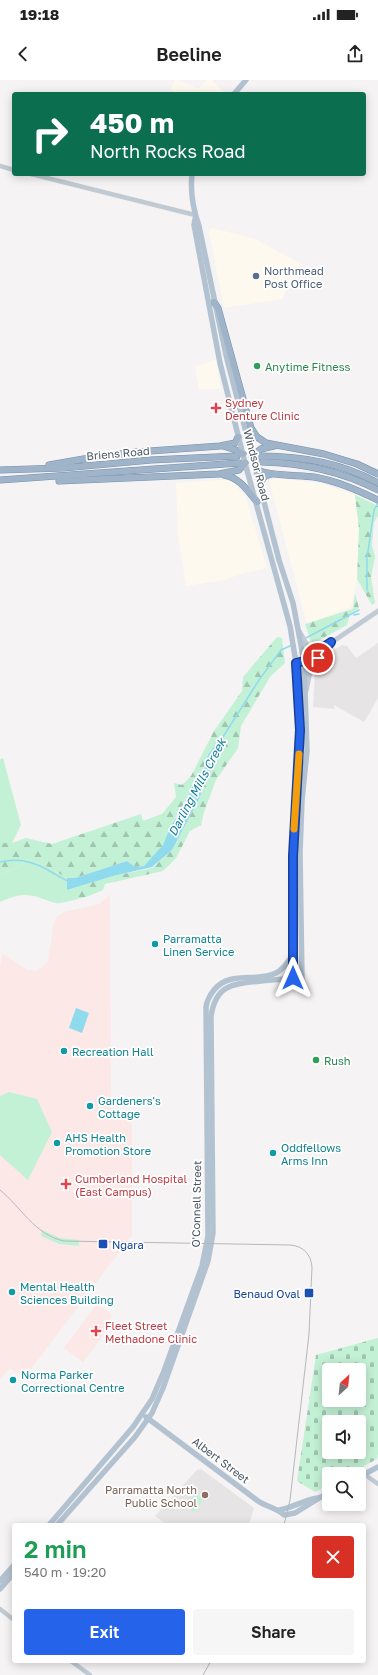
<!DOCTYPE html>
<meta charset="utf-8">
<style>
body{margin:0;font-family:"Golos Text",sans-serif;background:#f6f6f6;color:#222;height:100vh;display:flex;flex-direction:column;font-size:15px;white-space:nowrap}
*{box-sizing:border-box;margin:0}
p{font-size:13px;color:#767676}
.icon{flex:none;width:22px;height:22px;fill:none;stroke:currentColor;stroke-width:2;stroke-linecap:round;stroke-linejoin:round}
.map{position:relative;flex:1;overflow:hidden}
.drawer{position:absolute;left:12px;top:1443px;width:354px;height:140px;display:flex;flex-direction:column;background:#fff;border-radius:4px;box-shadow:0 2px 10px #0003}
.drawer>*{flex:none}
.hud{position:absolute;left:12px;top:12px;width:354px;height:84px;border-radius:4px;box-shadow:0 2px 10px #0003;background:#0b6e4f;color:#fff;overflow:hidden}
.needle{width:26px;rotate:27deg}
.controls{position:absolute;left:322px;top:1283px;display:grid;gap:8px}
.controls a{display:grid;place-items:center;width:44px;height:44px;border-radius:4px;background:#fff;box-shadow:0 2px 10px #0003;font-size:20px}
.pin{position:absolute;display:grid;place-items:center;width:34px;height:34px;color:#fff;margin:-17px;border:2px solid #fff;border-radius:50%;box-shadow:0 1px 4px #0007}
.me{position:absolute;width:44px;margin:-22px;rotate:0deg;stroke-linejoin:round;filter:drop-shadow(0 0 3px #0008)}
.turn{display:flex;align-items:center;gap:14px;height:84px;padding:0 12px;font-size:18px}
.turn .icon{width:52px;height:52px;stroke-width:2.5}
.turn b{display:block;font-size:28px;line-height:34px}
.round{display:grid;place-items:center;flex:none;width:42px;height:42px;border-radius:4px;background:#f6f6f6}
.headline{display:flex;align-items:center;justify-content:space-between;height:68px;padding:0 12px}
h1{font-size:24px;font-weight:600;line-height:30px;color:#1e9e55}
.primary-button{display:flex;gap:8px;margin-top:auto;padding:8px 12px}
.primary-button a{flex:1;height:46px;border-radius:4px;background:#2563eb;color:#fff;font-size:16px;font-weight:600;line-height:46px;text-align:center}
.primary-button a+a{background:#f6f6f6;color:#222}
.status{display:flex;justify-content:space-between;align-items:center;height:28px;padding:0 20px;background:#fff;direction:ltr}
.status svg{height:11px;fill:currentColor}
header{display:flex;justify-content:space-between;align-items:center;height:52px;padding:0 12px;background:#fff;font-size:18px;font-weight:600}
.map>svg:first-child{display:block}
</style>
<div class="status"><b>19:18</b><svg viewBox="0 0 49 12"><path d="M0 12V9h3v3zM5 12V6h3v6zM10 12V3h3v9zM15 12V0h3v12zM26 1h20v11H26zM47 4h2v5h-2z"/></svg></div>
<header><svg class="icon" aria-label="back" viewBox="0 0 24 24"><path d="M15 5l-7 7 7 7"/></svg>Beeline<svg class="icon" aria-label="share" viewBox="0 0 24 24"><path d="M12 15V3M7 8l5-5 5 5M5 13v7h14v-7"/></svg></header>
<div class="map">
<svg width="378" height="1595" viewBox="0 0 378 1595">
<defs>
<pattern id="forest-firs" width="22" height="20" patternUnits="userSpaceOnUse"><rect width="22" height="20" fill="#c3f1d5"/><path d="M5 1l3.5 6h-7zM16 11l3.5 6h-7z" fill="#a0c6b0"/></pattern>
<pattern id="cemetery-stones" width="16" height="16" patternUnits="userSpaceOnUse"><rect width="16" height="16" fill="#c3f1d5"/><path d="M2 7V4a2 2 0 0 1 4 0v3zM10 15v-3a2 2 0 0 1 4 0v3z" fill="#a0c6b0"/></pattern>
</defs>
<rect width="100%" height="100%" fill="#f5f3f3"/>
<g fill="#fdf9ef">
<polygon points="175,0 179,0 198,9 206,0 212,0 225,13 180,14 170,9"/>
<polygon points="213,148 255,159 301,184 282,219 224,228 209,152 210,149"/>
<polygon points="216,279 221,309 199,309 195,287"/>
<polygon points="275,398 320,403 355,415 359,449 357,499 351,527 307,544 269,401"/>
<polygon points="219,400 228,400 234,403 246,418 267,488 241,494 224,500 186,506 178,457 176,403"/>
</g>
<g fill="#e6e4e5">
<polygon points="378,563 378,618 364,642 334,625 334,629 313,627 315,592 322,578 342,565 347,566 356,578"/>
<polygon points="201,1389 254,1428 249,1445 167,1445 155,1436 197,1390"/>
</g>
<g fill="#fce8e6">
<polygon points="110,814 111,1039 132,1038 132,1155 24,1298 10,1288 0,1299 0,885 3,874 27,890 37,891 41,888 48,881 54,842 57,837 64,832 100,824"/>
<polygon points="97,1224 112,1235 100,1260 83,1282 64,1268"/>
</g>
<g fill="#c3f1d5">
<polygon points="3,678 21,745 12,763 0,763 0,679"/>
<path d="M28,779L48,787L67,798V810L61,823C53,824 48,820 40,818C24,812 14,816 0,822V794L18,787Z"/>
<polygon points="9,1012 37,1019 52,1052 28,1100 0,1075 0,1016"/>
<polygon points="42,1150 60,1158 79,1160 79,1166 59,1164 41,1156"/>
<polygon points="195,1413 203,1420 194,1432 185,1426"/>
</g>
<g fill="url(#forest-firs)">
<polygon points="355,415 378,426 378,436 374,442 372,465 375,477 371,497 375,523 372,525 357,499 359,449"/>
<polygon points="355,513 359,528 350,534 347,545 316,562 311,562 305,544 353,529"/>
<path d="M277,557L282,558L285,583L270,597L241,646L238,668L216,700L204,732L201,745L190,751L176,778L163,791L105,804L103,810L86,817L61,823L67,810L113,796L152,788L172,770L200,717L206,697L220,671L208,675C200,701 183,722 171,746C168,752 167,760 163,766C158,773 150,779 144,786L135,787L127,781L75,798H67L48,787L28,779L18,787L0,794V763H12L26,758L52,764L141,734L143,741L162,734L176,717L174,703L182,705L191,696L214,651L242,611L243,597Z"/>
</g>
<path fill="url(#cemetery-stones)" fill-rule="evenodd" d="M378,1258V1374L377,1379L349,1394H329V1405L315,1412L297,1401L316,1275ZM329,1290H359V1320H329ZM329,1342H359V1372H329Z"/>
<g fill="#90daee">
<polygon points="224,659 220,671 206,697 200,717 172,770 152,787 113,796 67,810 67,798 75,798 127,781 135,787 144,786 163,765 171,746 187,720 193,705 203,692 208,675 219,660"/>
<polygon points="76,928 89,933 82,953 69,948"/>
</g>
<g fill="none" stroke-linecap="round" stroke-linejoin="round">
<g stroke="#90daee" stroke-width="1.5">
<polyline points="367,510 367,478 374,430 378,423"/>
<polyline points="354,535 359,534"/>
<polyline points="304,559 359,530"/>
<polyline points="221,660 259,600 281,570 292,565"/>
<path d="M0,782C16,778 32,781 46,789C54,793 60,798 68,801"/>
</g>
<defs>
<g id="trunk">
<polyline points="214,222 218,228 251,348 257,357 266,363 324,374 357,384 378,394"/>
<polyline points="223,366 236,370 243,374"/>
<polyline points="252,376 261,369 274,366"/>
<path d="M260,376C301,376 342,383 378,403"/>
<path d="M262,382C303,383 341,391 378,410"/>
<polyline points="49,385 95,377 136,372 220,366 235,363 238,357"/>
<path d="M256,389C266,396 299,395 314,397C337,401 357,410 378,420"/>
<polyline points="0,390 63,388 151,380 237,376"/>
<path d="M224,395C240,398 247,410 257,422"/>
<polyline points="0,400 239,383"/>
<polyline points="59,401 219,394 239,390 245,383"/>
<path d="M261,407C261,399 263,396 271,394"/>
</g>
</defs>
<use href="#trunk" stroke="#7690ad" stroke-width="7"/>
<g stroke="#c1cad2" stroke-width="4.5">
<polyline points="0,86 14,90"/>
<polyline points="31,94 195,135"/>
<polyline points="364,1394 378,1404"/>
<polyline points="0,1529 14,1540"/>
<polyline points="71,1581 90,1595"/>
</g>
<g stroke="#c1cbd6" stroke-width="5">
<polyline points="299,551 308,567 317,568 323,566"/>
<polyline points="296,583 304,581 378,531"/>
<polyline points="306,611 311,587 327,568"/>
</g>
<g stroke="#b3c2d1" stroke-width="5.5">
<polyline points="234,14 246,0"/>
<polyline points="195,139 194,145 220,283 245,383 290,546 296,583 300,650 293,776 293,898"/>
<path d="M146,1337L258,1421C267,1427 277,1428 284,1435L295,1433L329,1412"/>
<polyline points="359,1397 378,1387"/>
<path d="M279,1430C293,1428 305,1419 318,1418"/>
<path d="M49,1445L133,1347L152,1319L164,1291L202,1186L208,1156L206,927C207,920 210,915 214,910C230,890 256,903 276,893C284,889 288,881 293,875"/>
<path d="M57,1445L135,1357L152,1333L163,1308L208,1181L213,1153L211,936C216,904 233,904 261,901C275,900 288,898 302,899L300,773L302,720L307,671L304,581L293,523L279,480L226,275L199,146C193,129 190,112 192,94"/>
<polyline points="0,1501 14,1485"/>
<polyline points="0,1509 14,1493"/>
</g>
<use href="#trunk" stroke="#9fb4c9" stroke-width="6"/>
<g stroke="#b5b8bd" stroke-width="1">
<path d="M0,1110C21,1127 35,1155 64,1161L290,1165C303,1166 311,1174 312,1187L309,1254L290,1420L284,1445"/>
<polyline points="203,1595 211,1581"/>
</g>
</g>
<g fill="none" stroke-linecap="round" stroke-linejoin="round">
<defs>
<polyline id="route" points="293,898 293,776 300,650 296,583 304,581 331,562 318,578"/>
</defs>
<use href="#route" stroke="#184099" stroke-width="10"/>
<use href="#route" stroke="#2563eb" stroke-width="7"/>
<polyline stroke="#f59e0b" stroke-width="7" points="294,749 299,674"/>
</g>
<circle fill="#5c6f8a" stroke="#fff" stroke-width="1.5" cx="256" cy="196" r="4"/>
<g fill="#2e9e5b" stroke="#fff" stroke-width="1.5">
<circle cx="257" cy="286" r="4"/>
<circle cx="316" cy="980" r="4"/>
</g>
<g fill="#e0444e" stroke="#fff" stroke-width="1.5">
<path d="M214 322h4v4h4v4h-4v4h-4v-4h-4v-4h4z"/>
<path d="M64 1098h4v4h4v4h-4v4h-4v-4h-4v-4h4z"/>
<path d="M94 1245h4v4h4v4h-4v4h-4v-4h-4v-4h4z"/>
</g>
<g fill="#0f9aa8" stroke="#fff" stroke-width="1.5">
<circle cx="155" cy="864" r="4"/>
<circle cx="64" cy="971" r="4"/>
<circle cx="90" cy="1026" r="4"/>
<circle cx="57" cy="1063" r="4"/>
<circle cx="273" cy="1073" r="4"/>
<circle cx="12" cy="1212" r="4"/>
<circle cx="13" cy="1300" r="4"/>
</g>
<g fill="#1a4fb4" stroke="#fff" stroke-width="1.5">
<rect x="98" y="1159" width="10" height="10" rx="2"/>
<rect x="304" y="1208" width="10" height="10" rx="2"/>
</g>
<circle fill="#8d6e63" stroke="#fff" stroke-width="1.5" cx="205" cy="1415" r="4"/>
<g text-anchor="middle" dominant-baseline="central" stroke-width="3.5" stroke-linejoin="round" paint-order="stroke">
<g font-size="11" fill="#4e5e75" stroke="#fff" text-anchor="start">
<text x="264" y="190">Northmead<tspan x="264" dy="13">Post Office</tspan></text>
</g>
<g font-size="11" fill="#27864d" stroke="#fff" text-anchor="start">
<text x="265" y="286">Anytime Fitness</text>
<text x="324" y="980">Rush</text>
</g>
<g font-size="11" fill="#be3a42" stroke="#fff" text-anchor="start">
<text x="225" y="322">Sydney<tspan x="225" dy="13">Denture Clinic</tspan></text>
<text x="75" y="1098">Cumberland Hospital<tspan x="75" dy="13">(East Campus)</tspan></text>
<text x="105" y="1245">Fleet Street<tspan x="105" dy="13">Methadone Clinic</tspan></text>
</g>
<g font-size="11" fill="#4a5661" stroke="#fff">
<text transform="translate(118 373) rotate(-5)">Briens Road</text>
<text transform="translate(257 385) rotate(75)">Windsor Road</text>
<text transform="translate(196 1124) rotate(-89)">O'Connell Street</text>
<text transform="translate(221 1380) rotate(37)">Albert Street</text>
</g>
<g font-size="11" fill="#0d838f" stroke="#fff" text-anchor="start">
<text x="163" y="858">Parramatta<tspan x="163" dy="13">Linen Service</tspan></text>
<text x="72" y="971">Recreation Hall</text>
<text x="98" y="1020">Gardeners's<tspan x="98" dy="13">Cottage</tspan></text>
<text x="65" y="1057">AHS Health<tspan x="65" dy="13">Promotion Store</tspan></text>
<text x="281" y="1067">Oddfellows<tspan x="281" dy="13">Arms Inn</tspan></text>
<text x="20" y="1206">Mental Health<tspan x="20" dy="13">Sciences Building</tspan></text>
<text x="21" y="1294">Norma Parker<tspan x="21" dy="13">Correctional Centre</tspan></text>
</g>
<g font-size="11" fill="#164399" stroke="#fff" text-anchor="start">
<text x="112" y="1164">Ngara</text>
<text x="300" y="1213" text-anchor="end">Benaud Oval</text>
</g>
<g font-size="11" fill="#785e54" stroke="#fff" text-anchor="end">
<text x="197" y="1409">Parramatta North<tspan x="197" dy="13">Public School</tspan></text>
</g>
<g font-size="12" font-style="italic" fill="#0c7c9b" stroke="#fff">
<text transform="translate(197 707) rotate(-62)">Darling Mills Creek</text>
</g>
</g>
</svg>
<div class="controls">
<a><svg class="needle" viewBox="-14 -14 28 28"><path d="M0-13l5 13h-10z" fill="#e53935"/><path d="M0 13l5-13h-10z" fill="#767676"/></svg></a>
<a><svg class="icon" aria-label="sound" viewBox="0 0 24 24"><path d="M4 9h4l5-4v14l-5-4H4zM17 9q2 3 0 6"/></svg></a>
<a><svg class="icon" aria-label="search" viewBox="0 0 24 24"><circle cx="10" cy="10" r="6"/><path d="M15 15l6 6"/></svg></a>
</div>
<div class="pin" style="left:318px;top:578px;background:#d93025"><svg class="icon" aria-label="arrive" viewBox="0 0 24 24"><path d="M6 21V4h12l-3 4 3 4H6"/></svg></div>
<svg class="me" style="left:293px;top:898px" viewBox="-20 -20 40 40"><path d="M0-17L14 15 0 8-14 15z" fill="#2563eb" stroke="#fff" stroke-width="4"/></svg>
<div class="hud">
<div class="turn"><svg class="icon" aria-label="right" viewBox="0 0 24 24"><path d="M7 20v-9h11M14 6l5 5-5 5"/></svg><div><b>450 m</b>North Rocks Road</div></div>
</div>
<section class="drawer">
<div class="headline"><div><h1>2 min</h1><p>540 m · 19:20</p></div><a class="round" style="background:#d93025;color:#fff"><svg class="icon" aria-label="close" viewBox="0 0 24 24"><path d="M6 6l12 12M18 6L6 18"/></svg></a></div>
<div class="primary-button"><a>Exit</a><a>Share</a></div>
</section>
</div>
